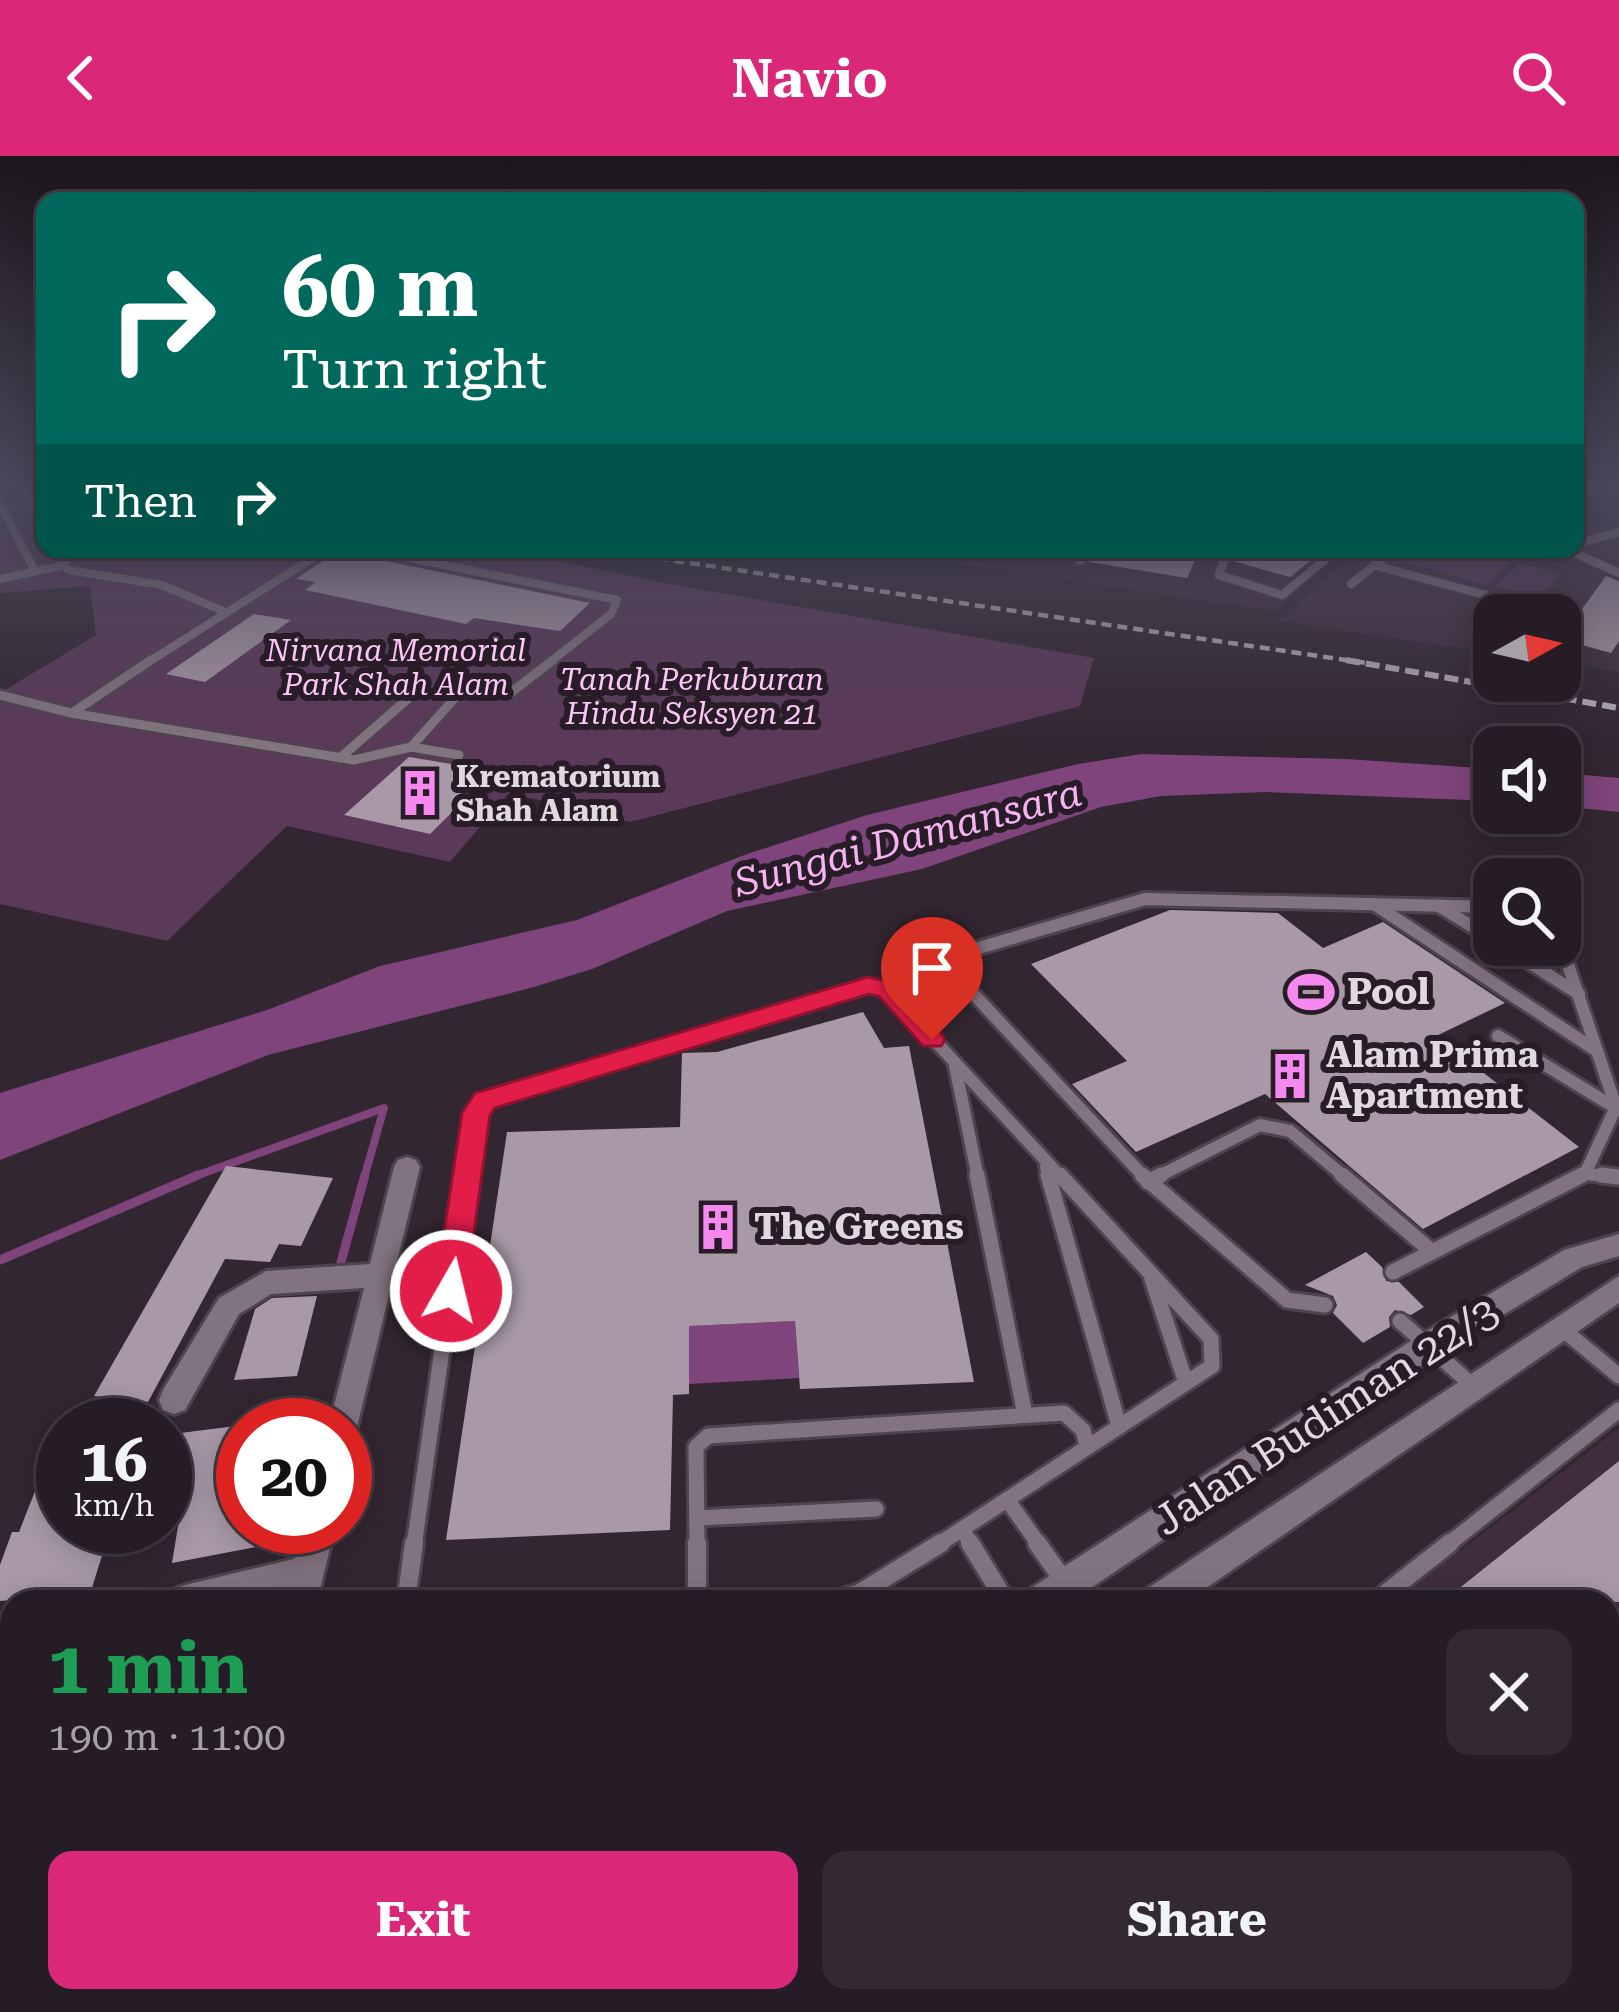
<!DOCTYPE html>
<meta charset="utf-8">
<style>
body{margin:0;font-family:"Roboto Serif",serif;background:#322932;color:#f1f3f6;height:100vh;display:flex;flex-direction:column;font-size:45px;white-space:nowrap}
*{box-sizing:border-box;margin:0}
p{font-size:39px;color:#a4a1a7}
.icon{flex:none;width:66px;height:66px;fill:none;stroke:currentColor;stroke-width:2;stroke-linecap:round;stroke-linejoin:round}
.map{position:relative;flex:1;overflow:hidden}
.drawer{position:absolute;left:0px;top:1434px;width:1620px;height:423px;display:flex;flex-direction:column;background:#261c25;border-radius:36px 36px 0 0;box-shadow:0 6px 30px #0003,0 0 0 3px #423a42}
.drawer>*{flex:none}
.hud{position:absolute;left:36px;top:36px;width:1548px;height:366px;border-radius:24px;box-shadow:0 6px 30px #0003,0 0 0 3px #423a42;background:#00695c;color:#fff;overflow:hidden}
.needle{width:78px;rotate:82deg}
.buttons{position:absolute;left:1473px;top:438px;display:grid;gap:24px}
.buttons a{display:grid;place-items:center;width:108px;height:108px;border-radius:24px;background:#261c25;box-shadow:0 6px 30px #0003,0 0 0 3px #423a42;font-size:60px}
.speed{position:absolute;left:36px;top:1242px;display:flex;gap:24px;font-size:60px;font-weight:700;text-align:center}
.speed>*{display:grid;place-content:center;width:156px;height:156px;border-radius:50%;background:#261c25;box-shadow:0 6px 30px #0003,0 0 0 3px #423a42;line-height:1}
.speed small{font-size:30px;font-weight:400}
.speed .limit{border:18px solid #d22;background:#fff;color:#111}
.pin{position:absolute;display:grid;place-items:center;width:102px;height:102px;color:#fff;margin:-123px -51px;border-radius:50% 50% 50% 0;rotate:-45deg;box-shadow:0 0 12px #0007}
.pin .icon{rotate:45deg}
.me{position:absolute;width:132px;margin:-66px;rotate:8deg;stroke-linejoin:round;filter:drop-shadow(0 0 9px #0008)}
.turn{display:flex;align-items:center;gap:42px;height:252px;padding:0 48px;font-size:54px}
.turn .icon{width:156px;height:156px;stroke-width:2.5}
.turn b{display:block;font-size:84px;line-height:102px}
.then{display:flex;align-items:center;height:114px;padding:0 48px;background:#0003;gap:24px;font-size:45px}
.round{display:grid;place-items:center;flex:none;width:126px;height:126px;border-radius:24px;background:#322932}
.head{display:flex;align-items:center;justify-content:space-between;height:204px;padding:0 48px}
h1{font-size:72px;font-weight:700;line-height:90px;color:#1e9e55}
.action{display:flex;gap:24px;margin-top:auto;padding:24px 48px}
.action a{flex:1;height:138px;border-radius:24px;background:#db2777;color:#fff;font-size:48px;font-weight:700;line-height:138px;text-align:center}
.action a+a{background:#322932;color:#f1f3f6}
header{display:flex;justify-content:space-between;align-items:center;height:156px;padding:0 48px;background:#db2777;color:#fff;font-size:54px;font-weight:700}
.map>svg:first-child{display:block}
</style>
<header><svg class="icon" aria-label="back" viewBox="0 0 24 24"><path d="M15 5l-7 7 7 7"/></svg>Navio<svg class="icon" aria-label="search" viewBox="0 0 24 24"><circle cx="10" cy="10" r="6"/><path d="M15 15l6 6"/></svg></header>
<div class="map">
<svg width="1619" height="1856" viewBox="0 0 1619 1856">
<rect width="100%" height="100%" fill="#322631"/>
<g fill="#3f2d3d">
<polygon points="1575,327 1619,327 1619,516 1560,507 1560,459 1494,459 1494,497 1279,465 1357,393 1575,393"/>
<polygon points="941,393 1343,393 1276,455 932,404"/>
<polygon points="1619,1272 1619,1856 1154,1856 1147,1845 1608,1845 1608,1446 1394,1446"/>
<polygon points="674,1845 831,1845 836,1856 658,1856"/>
</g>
<g fill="#5b3958">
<polygon points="0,327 45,327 45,393 503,393 658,426 1094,502 1080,550 630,666 509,637 450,706 287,670 167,785 0,748 0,537 96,479 90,430 0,437"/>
<polygon points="1415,393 1494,393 1518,399 1487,429 1401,405"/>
<polygon points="1520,407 1561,418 1538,442 1495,430"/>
</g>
<g fill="#7f447b">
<polygon points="1141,598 1347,603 1494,613 1494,645 1266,636 1161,640 1101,651 922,713 727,755 592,813 534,831 268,899 0,1004 0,937 267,854 380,810 577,764 747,698 867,659 1078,608"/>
<polygon points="1560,617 1619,622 1619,656 1560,650"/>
<polygon points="795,1165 799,1222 689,1228 689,1170"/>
</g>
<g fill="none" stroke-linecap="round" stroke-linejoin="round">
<polyline stroke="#7f447b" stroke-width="8" points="190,1022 384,952 364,1022"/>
<g stroke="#7f447b" stroke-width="9">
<polyline points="0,1104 198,1019"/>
<polyline points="341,1106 365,1019"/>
</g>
</g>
<g fill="#a999a7">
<polygon points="1096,393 1200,393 1187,422 1089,406"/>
<polygon points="1236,393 1325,393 1290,421 1233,405"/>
<polygon points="333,398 362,400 590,447 560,475 474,462 466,468 305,434 316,426 296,423"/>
<polygon points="1606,420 1619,425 1619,485 1611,497 1560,483"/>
<polygon points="254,458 291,464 205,526 166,518"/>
<polygon points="409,601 494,615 430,678 344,659"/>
<polygon points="1170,754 1278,757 1323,792 1383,766 1505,847 1436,880 1579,991 1423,1073 1265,938 1136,996 1072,928 1127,905 1031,808"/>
<polygon points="863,856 884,892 909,890 974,1226 800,1233 795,1165 689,1170 689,1238 673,1239 670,1374 446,1384 507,976 680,971 682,897 717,896"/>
<polygon points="226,1010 333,1022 301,1090 279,1088 270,1106 225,1103 148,1246 94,1240"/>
<polygon points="1366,1096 1382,1111 1386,1125 1399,1126 1424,1151 1411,1159 1395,1154 1389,1161 1390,1171 1363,1187 1333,1157 1337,1149 1333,1140 1305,1129"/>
<polygon points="317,1140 297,1220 234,1224 255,1153 272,1142"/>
<polygon points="62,1266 63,1371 111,1371 90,1438 0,1445 0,1409 12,1376 19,1376"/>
<polygon points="243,1269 243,1371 264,1371 261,1390 172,1407 181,1352 165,1355 165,1279"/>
<polygon points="1619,1305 1619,1446 1442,1446"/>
</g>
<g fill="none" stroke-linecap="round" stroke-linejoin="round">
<defs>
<g id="service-far4">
<polyline points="17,327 45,368"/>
<polyline points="1607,327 1614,327"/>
<polyline points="0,348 35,415"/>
<polyline points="1575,388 1619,376"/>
<polyline points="57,393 68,414 162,429 223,455"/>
<polyline points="365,393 617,444 611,458 549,507"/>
<polyline points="1228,393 1219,419 1282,439 1338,393"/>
<polyline points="1566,393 1619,417"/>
<polyline points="1080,405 1088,393"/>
<polyline points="1374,409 1496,442"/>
<polyline points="0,423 65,409"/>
<polyline points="1351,428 1395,393"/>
<polyline points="147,507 327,393"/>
</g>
<g id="service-far3">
<polyline points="0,539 71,557 354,604 411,591 459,599"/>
<polyline points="508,539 553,504"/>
<polyline points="72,557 151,504"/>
<polyline points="411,591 463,533"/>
<polyline points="340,602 427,526"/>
</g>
<g id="service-far2">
<polyline points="1374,748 1597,895"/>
<polyline points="1439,750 1494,784"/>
<polyline points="1560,785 1616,951 1585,1018 1576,1022"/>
<polyline points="1501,789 1579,838"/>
<polyline points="1498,880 1614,951"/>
<polyline points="955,910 978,1022"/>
<polyline points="1046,1011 1049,1022"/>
<polyline points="1585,1018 1619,1021"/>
<polyline points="467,1022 476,957 485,944 868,829 887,833 1062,1022"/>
<polyline points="1145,1022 954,817 955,799 1145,743 1494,751"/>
<polyline points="1155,1022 1260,969 1290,975 1346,1022"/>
</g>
<g id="service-far1">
<polyline points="977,1019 1025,1259"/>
<polyline points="1048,1019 1119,1270"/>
<polyline points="1142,1019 1287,1144 1325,1149"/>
<polyline points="1342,1019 1430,1094"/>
<polyline points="1601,1019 1619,1021"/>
<polyline points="1148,1026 1161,1019"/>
<polyline points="1393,1116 1582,1019"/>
<polyline points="1152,1123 1186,1227"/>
<polyline points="1400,1165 1472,1229"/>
<polyline points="1560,1171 1619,1220"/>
<polyline points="1008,1345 1040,1390"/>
<polyline points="697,1362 876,1353"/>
<polyline points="962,1373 972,1390"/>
<polyline points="414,1390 467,1019"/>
<polyline points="697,1390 696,1291 708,1280 1064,1257 1083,1274 1087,1290"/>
<polyline points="936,1390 1212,1210 1211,1183 1060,1019"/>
<polyline points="1446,1390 1619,1254"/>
</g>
<g id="service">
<polyline points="697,1387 697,1446"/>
<polyline points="970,1387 1006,1446"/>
<polyline points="1037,1387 1079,1446"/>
<polyline points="406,1446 414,1387"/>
<polyline points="831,1446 860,1437 941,1387"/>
<polyline points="1375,1446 1450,1387"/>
<polyline points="848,1845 854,1856"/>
<polyline points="1133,1845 1140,1856"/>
<polyline points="636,1856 651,1845"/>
</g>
<g id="minor">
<polygon points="407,1001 416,1004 420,1011 355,1279 345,1283 345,1269 329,1269 364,1132 271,1138 239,1158 185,1254 174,1258 163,1254 159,1244 163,1234 219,1142 266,1115 370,1108 394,1011 398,1004"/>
<polygon points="1619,1078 1619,1100 1582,1111 1437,1199 1070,1446 1023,1446 1028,1434 1417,1181 1564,1094"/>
<polygon points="1619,1120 1619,1147 1186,1446 1140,1446 1145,1434"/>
<polygon points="303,1371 335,1371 317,1446 283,1446 285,1438 254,1446 168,1446 173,1434 185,1429 294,1403"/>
<polygon points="12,1471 12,1505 0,1508 0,1474"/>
<polygon points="181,1845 223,1845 221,1856 179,1856"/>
<polygon points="911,1845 954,1845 959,1856 916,1856"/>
<polygon points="977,1845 1021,1845 1026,1856 982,1856"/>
</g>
</defs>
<use href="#service-far4" stroke="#4e444d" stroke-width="10"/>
<use href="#service-far3" stroke="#4e444d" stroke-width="14"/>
<use href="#service-far2" stroke="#4e444d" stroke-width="18"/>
<use href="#service-far1" stroke="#4e444d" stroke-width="21"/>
<use href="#service" stroke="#4e444d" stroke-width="24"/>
<use href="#minor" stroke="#4e444d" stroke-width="6"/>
<use href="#service-far4" stroke="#827380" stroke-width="8"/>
<use href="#service-far3" stroke="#827380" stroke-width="9"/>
<use href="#service-far2" stroke="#827380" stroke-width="12"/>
<use href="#service-far1" stroke="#827380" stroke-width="15"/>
<use href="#service" stroke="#827380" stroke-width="18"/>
<use href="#minor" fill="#827380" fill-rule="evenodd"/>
<polyline stroke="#b6adb5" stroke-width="4.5" stroke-dasharray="10 6" stroke-linecap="butt" points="595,393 1366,507"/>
<polyline stroke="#b6adb5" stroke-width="6" stroke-dasharray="14 6" stroke-linecap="butt" points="1346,504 1619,552"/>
</g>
<linearGradient id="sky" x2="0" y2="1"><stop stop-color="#1c151b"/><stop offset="0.56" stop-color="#49475a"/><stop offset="1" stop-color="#49475a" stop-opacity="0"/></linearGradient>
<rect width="1619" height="586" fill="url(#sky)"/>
<polygon fill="#e11d48" stroke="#92132f" stroke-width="3" points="868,821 896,827 941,877 945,884 941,890 923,890 879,840 869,838 495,952 490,959 466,1135 462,1144 451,1148 439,1144 435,1135 462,957 475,937"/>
<defs>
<symbol id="building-bare" viewBox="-9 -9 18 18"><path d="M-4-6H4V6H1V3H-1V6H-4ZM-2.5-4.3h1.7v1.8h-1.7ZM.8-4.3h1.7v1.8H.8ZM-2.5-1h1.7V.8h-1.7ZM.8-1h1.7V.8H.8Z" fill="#f589ef" stroke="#281c27" stroke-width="2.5" paint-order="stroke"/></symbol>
<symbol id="stadium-bare" viewBox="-9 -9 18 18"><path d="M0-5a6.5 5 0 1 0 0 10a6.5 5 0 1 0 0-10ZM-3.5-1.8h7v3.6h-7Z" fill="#f589ef" stroke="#281c27" stroke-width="2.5" paint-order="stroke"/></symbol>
</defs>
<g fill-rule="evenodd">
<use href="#building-bare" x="387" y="604" width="66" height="66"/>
<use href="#stadium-bare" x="1278" y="803" width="66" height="66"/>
<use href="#building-bare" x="1257" y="887" width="66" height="66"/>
<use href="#building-bare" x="685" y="1038" width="66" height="66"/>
</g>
<g text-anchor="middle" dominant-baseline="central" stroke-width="12" stroke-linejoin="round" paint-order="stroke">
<g font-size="30" font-style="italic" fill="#fbc7f6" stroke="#281c27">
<text x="396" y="494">Nirvana Memorial<tspan x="396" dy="34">Park Shah Alam</tspan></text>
<text x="692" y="523">Tanah Perkuburan<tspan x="692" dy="34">Hindu Seksyen 21</tspan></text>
</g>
<g font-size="30" font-weight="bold" fill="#e1d9e0" stroke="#281c27" text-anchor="start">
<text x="456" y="620">Krematorium<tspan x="456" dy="34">Shah Alam</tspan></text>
</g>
<g font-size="36" font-weight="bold" fill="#e1d9e0" stroke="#281c27" text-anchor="start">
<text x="1347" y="836">Pool</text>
<text x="1326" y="899">Alam Prima<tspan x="1326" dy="41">Apartment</tspan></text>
<text x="754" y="1071">The Greens</text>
</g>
<g font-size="39" font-style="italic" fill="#f7b2f1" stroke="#281c27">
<text transform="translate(908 682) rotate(-15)">Sungai Damansara</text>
</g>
<g font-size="42" fill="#e1d9e0" stroke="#281c27">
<text transform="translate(1326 1260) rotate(-33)">Jalan Budiman 22/3</text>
</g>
</g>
</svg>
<div class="buttons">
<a><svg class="needle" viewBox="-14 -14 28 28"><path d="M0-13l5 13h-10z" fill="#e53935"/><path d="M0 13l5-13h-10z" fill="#a4a1a7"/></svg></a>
<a><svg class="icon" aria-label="sound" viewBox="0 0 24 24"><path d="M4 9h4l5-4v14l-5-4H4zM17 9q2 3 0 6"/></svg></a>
<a><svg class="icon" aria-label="search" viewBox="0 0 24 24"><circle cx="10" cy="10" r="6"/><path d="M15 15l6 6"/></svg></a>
</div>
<div class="speed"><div>16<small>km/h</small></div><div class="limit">20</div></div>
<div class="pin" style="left:932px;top:884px;background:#d93025"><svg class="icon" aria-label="arrive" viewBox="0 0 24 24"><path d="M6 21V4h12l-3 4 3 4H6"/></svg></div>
<svg class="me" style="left:451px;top:1135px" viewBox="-20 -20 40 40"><circle r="17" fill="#e11d48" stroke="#fff" stroke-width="3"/><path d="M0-11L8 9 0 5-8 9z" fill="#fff"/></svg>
<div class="hud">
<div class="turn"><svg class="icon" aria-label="right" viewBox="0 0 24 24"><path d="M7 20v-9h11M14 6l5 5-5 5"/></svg><div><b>60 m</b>Turn right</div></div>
<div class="then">Then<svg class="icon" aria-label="right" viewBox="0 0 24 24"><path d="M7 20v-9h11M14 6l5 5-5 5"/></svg></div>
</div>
<section class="drawer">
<div class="head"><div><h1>1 min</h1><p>190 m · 11:00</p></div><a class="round"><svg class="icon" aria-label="close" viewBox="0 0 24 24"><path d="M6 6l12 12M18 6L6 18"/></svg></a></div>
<div class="action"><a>Exit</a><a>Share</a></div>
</section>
</div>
